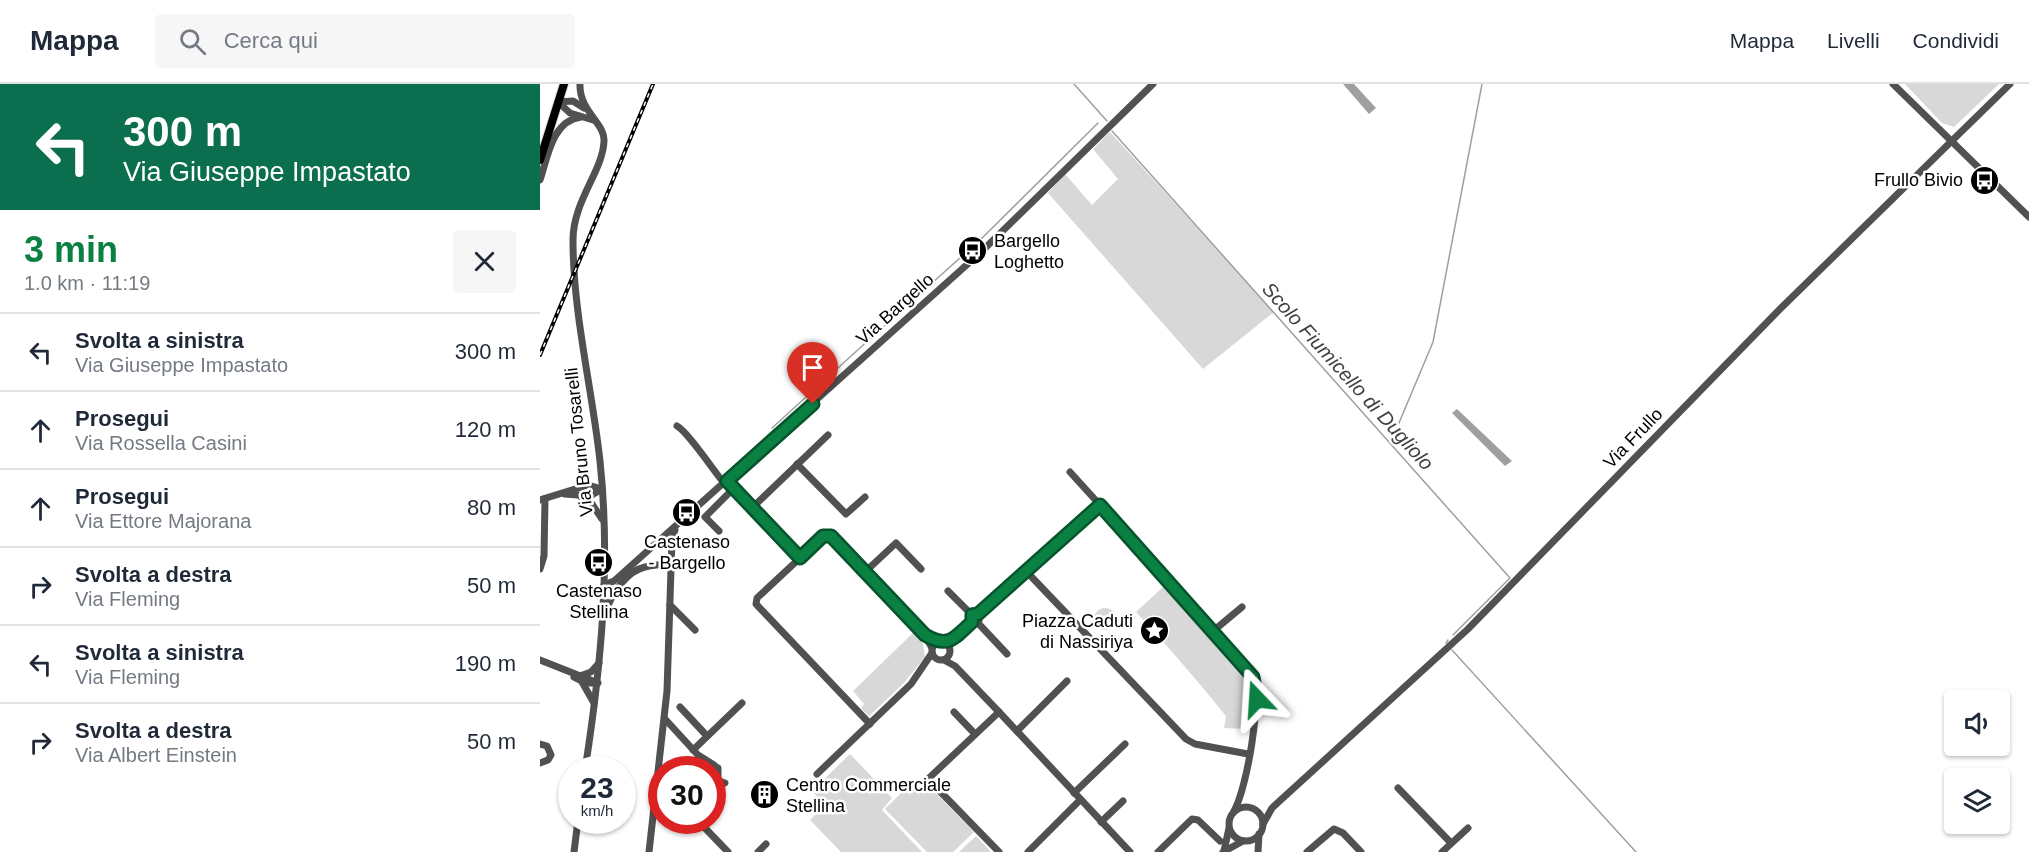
<!DOCTYPE html>
<html lang="it">
<meta charset="utf-8">
<style>
body{margin:0;font-family:Helvetica,sans-serif;background:#f6f6f7;color:#1f2937;height:100vh;display:flex;flex-direction:column;font-size:22px;white-space:nowrap}
*{box-sizing:border-box;margin:0}
p{font-size:20px;color:#747a83}
.icon{flex:none;width:33px;height:33px;fill:none;stroke:currentColor;stroke-width:2;stroke-linecap:round;stroke-linejoin:round}
.map{position:relative;flex:1;overflow:hidden}
.side{display:flex;flex-direction:column;background:#fff;width:540px}
.side>*{flex:none}
.guide{background:#0b6e4f;color:#fff;overflow:hidden}
.controls{position:absolute;left:1404px;top:606px;display:grid;gap:12px}
.controls a{display:grid;place-items:center;width:66px;height:66px;border-radius:6px;background:#fff;box-shadow:0 2px 4px #0004;font-size:30px}
.speed{position:absolute;left:18px;top:672px;display:flex;gap:12px;font-size:30px;font-weight:700;text-align:center}
.speed>*{display:grid;place-content:center;width:78px;height:78px;border-radius:50%;background:#fff;box-shadow:0 2px 4px #0004;line-height:1}
.speed small{font-size:15px;font-weight:400}
.speed .limit{border:9px solid #d22;background:#fff;color:#111}
.pin{position:absolute;display:grid;place-items:center;width:51px;height:51px;color:#fff;margin:-62px -26px;border-radius:50% 50% 50% 0;rotate:-45deg;box-shadow:0 0 6px #0007}
.pin .icon{rotate:45deg}
.me{position:absolute;width:66px;margin:-33px;rotate:340deg;stroke-linejoin:round;filter:drop-shadow(0 0 4px #0008)}
.turn{display:flex;align-items:center;gap:21px;height:126px;padding:0 24px;font-size:27px}
.turn .icon{width:78px;height:78px;stroke-width:2.5}
.turn b{display:block;font-size:42px;line-height:51px}
.round{display:grid;place-items:center;flex:none;width:63px;height:63px;border-radius:6px;background:#f6f6f7}
.head{display:flex;align-items:center;justify-content:space-between;height:102px;padding:0 24px}
h1{font-size:36px;font-weight:800;line-height:45px;color:#0b8043}
ul{padding:0;list-style:none}
li{display:flex;align-items:center;gap:18px;height:78px;padding:0 24px;border-top:2px solid #e0e1e3}
li div{flex:1}
li b{display:block;font-size:22px}
li em{font-style:normal}
header{display:flex;align-items:center;gap:36px;box-sizing:border-box;height:84px;padding:0 30px;background:#fff;border-bottom:2px solid #e0e1e3}
header strong{font-size:28px}
nav{display:flex;gap:33px;margin-inline-start:auto;font-size:21px}
.search{width:420px;height:54px;background:#f6f6f7;display:flex;align-items:center;gap:15px;box-sizing:border-box;padding:0 21px;border-radius:6px;color:#747a83;font-size:22px}
main{display:flex;flex:1;min-height:0}
.map>svg:first-child{display:block}
</style>
<header>
<strong>Mappa</strong>
<div class="search"><svg class="icon" aria-label="search" viewBox="0 0 24 24"><circle cx="10" cy="10" r="6"/><path d="M15 15l6 6"/></svg>Cerca qui</div>
<nav><a>Mappa</a><a>Livelli</a><a>Condividi</a></nav>
</header>
<main>
<section class="side">
<div class="guide">
<div class="turn"><svg class="icon" aria-label="left" viewBox="0 0 24 24"><path d="M17 20v-9H6M10 6l-5 5 5 5"/></svg><div><b>300 m</b>Via Giuseppe Impastato</div></div>
</div>
<div class="head"><div><h1>3 min</h1><p>1.0 km · 11:19</p></div><a class="round"><svg class="icon" aria-label="close" viewBox="0 0 24 24"><path d="M6 6l12 12M18 6L6 18"/></svg></a></div>
<ul>
<li><svg class="icon" aria-label="left" viewBox="0 0 24 24"><path d="M17 20v-9H6M10 6l-5 5 5 5"/></svg><div><b>Svolta a sinistra</b><p>Via Giuseppe Impastato</p></div><em>300 m</em></li>
<li><svg class="icon" aria-label="ahead" viewBox="0 0 24 24"><path d="M12 20V5M6 11l6-6 6 6"/></svg><div><b>Prosegui</b><p>Via Rossella Casini</p></div><em>120 m</em></li>
<li><svg class="icon" aria-label="ahead" viewBox="0 0 24 24"><path d="M12 20V5M6 11l6-6 6 6"/></svg><div><b>Prosegui</b><p>Via Ettore Majorana</p></div><em>80 m</em></li>
<li><svg class="icon" aria-label="right" viewBox="0 0 24 24"><path d="M7 20v-9h11M14 6l5 5-5 5"/></svg><div><b>Svolta a destra</b><p>Via Fleming</p></div><em>50 m</em></li>
<li><svg class="icon" aria-label="left" viewBox="0 0 24 24"><path d="M17 20v-9H6M10 6l-5 5 5 5"/></svg><div><b>Svolta a sinistra</b><p>Via Fleming</p></div><em>190 m</em></li>
<li><svg class="icon" aria-label="right" viewBox="0 0 24 24"><path d="M7 20v-9h11M14 6l5 5-5 5"/></svg><div><b>Svolta a destra</b><p>Via Albert Einstein</p></div><em>50 m</em></li>
</ul>
</section>
<div class="map">
<svg width="1489" height="768" viewBox="0 0 1489 768">
<rect width="100%" height="100%" fill="#fff"/>
<g fill="#d8d8d8">
<polygon points="1365,0 1459,0 1414,43 1402,39"/>
<polygon points="570,48 734,228 663,285 508,109 525,90 552,121 578,95 553,65"/>
<path d="M623,503L708,597L712,610L707,645L684,644L686,632C657,596 627,561 596,528Z"/>
<circle cx="565" cy="535" r="11"/>
<polygon points="374,548 383,560 385,573 362,601 329,632 321,624 324,620 313,607"/>
<polygon points="310,670 352,714 342,726 382,768 301,768 270,736 285,721 272,707"/>
<polygon points="371,699 381,708 388,701 434,748 413,768 387,768 345,725"/>
<polygon points="436,752 451,768 419,768"/>
</g>
<g fill="#9f9f9f">
<polygon points="803,0 814,0 836,24 829,30"/>
<polygon points="917,325 972,377 965,382 912,329"/>
</g>
<g fill="none" stroke-linecap="round" stroke-linejoin="round">
<g stroke="#9f9f9f" stroke-width="1.5">
<polyline points="534,0 567,37"/>
<polyline points="572,47 970,494 913,551"/>
<polyline points="437,159 558,39"/>
<polyline points="383,207 430,165"/>
<polyline points="232,344 377,212"/>
<polyline points="851,358 893,258 942,0"/>
<polyline points="906,559 908,556"/>
<polyline points="912,566 1096,768"/>
</g>
<defs>
<polyline id="major" points="0,76 24,0"/>
</defs>
<use href="#major" stroke="#dbdbdb" stroke-width="10"/>
<g stroke="#515151" stroke-width="7">
<path d="M40,0C39,27 65,39 64,57C63,87 33,117 33,156C33,230 52,304 60,377C71,481 61,583 45,686"/>
<polyline points="1353,0 1489,133"/>
<polyline points="18,18 30,29 53,36"/>
<polyline points="18,18 33,17 44,24"/>
<path d="M0,96C8,72 12,37 41,33"/>
<path d="M137,342C148,348 173,386 184,399"/>
<polyline points="257,380 306,430 325,413"/>
<polyline points="187,397 260,474 217,514 216,520 330,640"/>
<polyline points="25,410 50,412 62,405"/>
<polyline points="41,413 52,420 62,435"/>
<polyline points="0,416 48,401 62,405"/>
<path d="M560,421L713,593C722,616 707,704 694,727"/>
<polyline points="212,424 288,351"/>
<polyline points="179,447 165,433 194,404"/>
<polyline points="260,474 283,451 291,452 385,551 392,564"/>
<polyline points="0,485 4,472 5,415"/>
<polyline points="485,486 646,655 655,660 708,670"/>
<polyline points="325,488 356,459 381,485"/>
<polyline points="64,501 74,497 440,169 613,0"/>
<polyline points="408,507 431,530"/>
<polyline points="130,521 155,546"/>
<path d="M67,525C72,509 87,487 105,483C116,480 123,483 131,474"/>
<polyline points="438,530 560,421 530,388"/>
<polyline points="437,538 467,570"/>
<polyline points="672,548 702,523"/>
<circle cx="401" cy="567" r="9"/>
<polyline points="409,562 432,538 439,536 438,530 431,530 432,538"/>
<polyline points="0,576 58,599"/>
<polyline points="404,576 415,582 459,628"/>
<polyline points="40,592 51,588 59,579"/>
<polyline points="34,593 46,599 57,599"/>
<polyline points="42,598 54,619"/>
<polyline points="140,623 167,652"/>
<polyline points="414,628 435,650"/>
<polyline points="125,635 158,671 174,681"/>
<polyline points="477,647 527,597"/>
<polyline points="0,660 7,662 11,671 8,676 0,679"/>
<polyline points="153,666 202,619"/>
<polyline points="166,686 172,681 178,684 178,692 172,695"/>
<polyline points="277,690 371,600 392,569"/>
<polyline points="173,695 185,699"/>
<polyline points="858,704 911,759"/>
<polyline points="534,709 585,660"/>
<circle cx="706" cy="740" r="17"/>
<polyline points="161,736 163,742 188,768"/>
<polyline points="561,738 583,717"/>
<polyline points="723,740 732,724 928,545 1240,225 1470,0"/>
<polyline points="684,767 689,744"/>
<polyline points="34,768 38,736"/>
<polyline points="109,768 127,607 132,455 135,446"/>
<polyline points="218,768 226,760"/>
<polyline points="459,768 388,695 459,628 590,768"/>
<polyline points="488,768 540,716"/>
<polyline points="618,768 652,735 658,736 680,757"/>
<polyline points="683,768 703,757"/>
<polyline points="718,768 719,750"/>
<polyline points="767,768 794,745 803,749 821,768"/>
<polyline points="902,768 928,744"/>
</g>
<use href="#major" stroke="#000" stroke-width="8"/>
<defs>
<polyline id="rail" points="0,271 113,0"/>
</defs>
<use href="#rail" stroke="#000" stroke-width="4"/>
<use href="#rail" stroke="#fff" stroke-width="1.5" stroke-dasharray="4.5" stroke-linecap="butt"/>
</g>
<g fill="none" stroke-linecap="round" stroke-linejoin="round">
<defs>
<path id="route" d="M273,320L187,397L260,474L283,452H291L385,551C409,565 414,554 432,538V531L438,530L560,421L713,593L717,615"/>
</defs>
<use href="#route" stroke="#07532c" stroke-width="15"/>
<use href="#route" stroke="#0b8043" stroke-width="10"/>
</g>
<defs>
<symbol id="bus-disc" viewBox="-11 -11 22 22"><circle r="9.5" fill="#000" stroke="#fff"/><path d="M-5-6H5V4H4V6H2V4H-2V6H-4V4H-5ZM-3.5-4V0h7V-4ZM-3.5 1.2v1.5H-2V1.2ZM2 1.2v1.5H3.5V1.2Z" fill="#fff"/></symbol>
<symbol id="sight-disc" viewBox="-11 -11 22 22"><circle r="9.5" fill="#000" stroke="#fff"/><path d="M0-6L1.8-2.2L6-1.7L2.9 1.2L3.7 5.4L0 3.3L-3.7 5.4L-2.9 1.2L-6-1.7L-1.8-2.2Z" fill="#fff"/></symbol>
<symbol id="building-disc" viewBox="-11 -11 22 22"><circle r="9.5" fill="#000" stroke="#fff"/><path d="M-4-6H4V6H1V3H-1V6H-4ZM-2.5-4.3h1.7v1.8h-1.7ZM.8-4.3h1.7v1.8H.8ZM-2.5-1h1.7V.8h-1.7ZM.8-1h1.7V.8H.8Z" fill="#fff"/></symbol>
</defs>
<g fill-rule="evenodd">
<use href="#bus-disc" x="1428" y="80" width="33" height="33"/>
<use href="#bus-disc" x="416" y="150" width="33" height="33"/>
<use href="#bus-disc" x="130" y="412" width="33" height="33"/>
<use href="#bus-disc" x="42" y="462" width="33" height="33"/>
<use href="#sight-disc" x="598" y="530" width="33" height="33"/>
<use href="#building-disc" x="208" y="694" width="33" height="33"/>
</g>
<g text-anchor="middle" dominant-baseline="central" stroke-width="5" stroke-linejoin="round" paint-order="stroke">
<g font-size="18" fill="#000" stroke="#fff" text-anchor="end">
<text x="1423" y="96">Frullo Bivio</text>
<text x="454" y="157" text-anchor="start">Bargello<tspan x="454" dy="21">Loghetto</tspan></text>
<text x="147" y="458" text-anchor="middle">Castenaso<tspan x="147" dy="21">- Bargello</tspan></text>
<text x="59" y="507" text-anchor="middle">Castenaso<tspan x="59" dy="21">Stellina</tspan></text>
<text x="593" y="537">Piazza Caduti<tspan x="593" dy="21">di Nassiriya</tspan></text>
<text x="246" y="701" text-anchor="start">Centro Commerciale<tspan x="246" dy="21">Stellina</tspan></text>
</g>
<g font-size="18" fill="#000" stroke="#fff">
<text transform="translate(355 225) rotate(-42)">Via Bargello</text>
<text transform="translate(1093 354) rotate(-46)">Via Frullo</text>
<text transform="translate(39 358) rotate(-96)">Via Bruno Tosarelli</text>
</g>
<g font-size="20" font-style="italic" fill="#404040" stroke="#fff">
<text transform="translate(808 292) rotate(48)">Scolo Fiumicello di Dugliolo</text>
</g>
</g>
</svg>
<div class="controls">
<a><svg class="icon" aria-label="sound" viewBox="0 0 24 24"><path d="M4 9h4l5-4v14l-5-4H4zM17 9q2 3 0 6"/></svg></a>
<a><svg class="icon" aria-label="layers" viewBox="0 0 24 24"><path d="M12 4l9 5-9 5-9-5zM3 14l9 5 9-5"/></svg></a>
</div>
<div class="speed"><div>23<small>km/h</small></div><div class="limit">30</div></div>
<div class="pin" style="left:273px;top:320px;background:#d93025"><svg class="icon" aria-label="arrive" viewBox="0 0 24 24"><path d="M6 21V4h12l-3 4 3 4H6"/></svg></div>
<svg class="me" style="left:717px;top:615px" viewBox="-20 -20 40 40"><path d="M0-17L14 15 0 8-14 15z" fill="#0b8043" stroke="#fff" stroke-width="4"/></svg>
</div>
</main>
